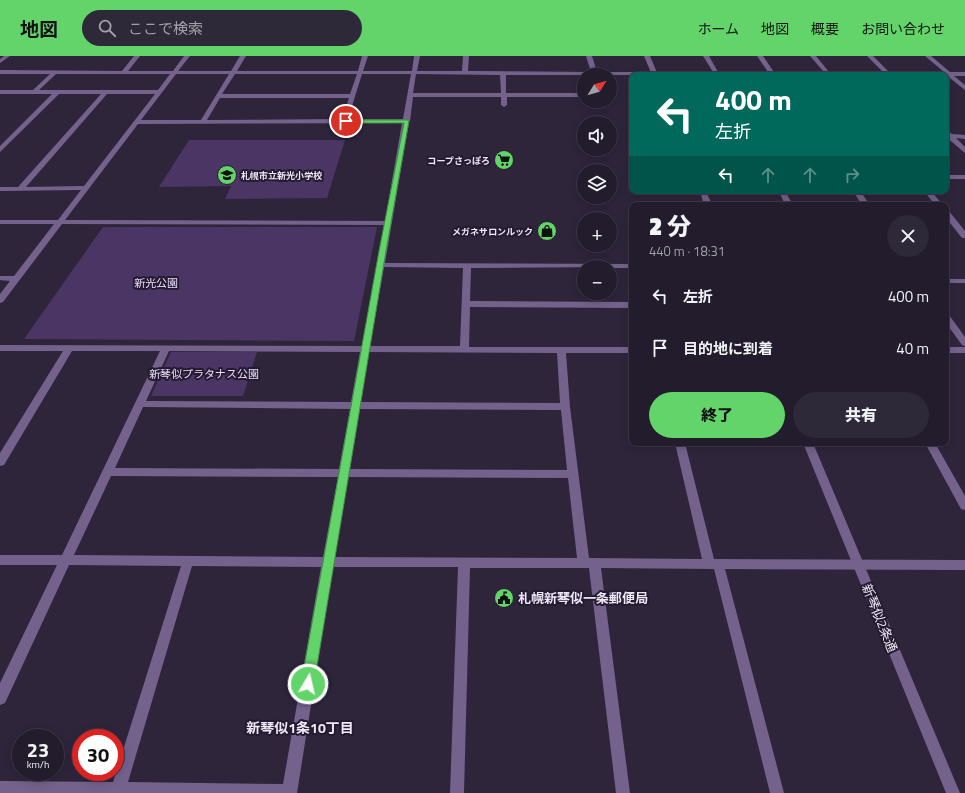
<!DOCTYPE html>
<html lang="ja">
<meta charset="utf-8">
<style>
body{margin:0;font-family:"Titillium Web","Noto Sans JP",sans-serif;background:#2e2938;color:#f1f3f6;height:100vh;display:flex;flex-direction:column;font-size:15px;white-space:nowrap}
*{box-sizing:border-box;margin:0}
p{font-size:13px;color:#a2a1a9}
.icon{flex:none;width:22px;height:22px;fill:none;stroke:currentColor;stroke-width:2;stroke-linecap:round;stroke-linejoin:round}
.map{position:relative;flex:1;overflow:hidden}
.side{position:absolute;left:629px;top:146px;width:320px;height:244px;display:flex;flex-direction:column;background:#221c2c;border-radius:8px;box-shadow:0 2px 10px #0003,0 0 0 1px #3f3a48}
.side>*{flex:none}
.top-card{position:absolute;left:629px;top:16px;width:320px;height:122px;border-radius:8px;box-shadow:0 2px 10px #0003,0 0 0 1px #3f3a48;background:#00695c;color:#fff;overflow:hidden}
.needle{width:26px;rotate:53deg}
.controls{position:absolute;left:577px;top:12px;display:grid;gap:8px}
.controls a{display:grid;place-items:center;width:40px;height:40px;border-radius:50%;background:#221c2c;box-shadow:0 2px 10px #0003,0 0 0 1px #3f3a48;font-size:20px}
.speed{position:absolute;left:12px;top:673px;display:flex;gap:8px;font-size:20px;font-weight:700;text-align:center}
.speed>*{display:grid;place-content:center;width:52px;height:52px;border-radius:50%;background:#221c2c;box-shadow:0 2px 10px #0003,0 0 0 1px #3f3a48;line-height:1}
.speed small{font-size:10px;font-weight:400}
.speed .limit{border:6px solid #d22;background:#fff;color:#111}
.pin{position:absolute;display:grid;place-items:center;width:34px;height:34px;color:#fff;margin:-17px;border:2px solid #fff;border-radius:50%;box-shadow:0 1px 4px #0007}
.me{position:absolute;width:44px;margin:-22px;rotate:9deg;stroke-linejoin:round;filter:drop-shadow(0 0 3px #0008)}
.turn{display:flex;align-items:center;gap:14px;height:84px;padding:0 20px;font-size:18px}
.turn .icon{width:52px;height:52px;stroke-width:2.5}
.turn b{display:block;font-size:28px;line-height:34px}
.lanes{display:flex;align-items:center;height:38px;padding:0 20px;background:#0003;justify-content:center;gap:20px;direction:ltr}
.lanes .off{opacity:.35}
.round{display:grid;place-items:center;flex:none;width:42px;height:42px;border-radius:21px;background:#2e2938}
.headline{display:flex;align-items:center;justify-content:space-between;height:68px;padding:0 20px}
h1{font-size:24px;font-weight:800;line-height:30px}
.primary-button{display:flex;gap:8px;margin-top:auto;padding:8px 20px}
.primary-button a{flex:1;height:46px;border-radius:24px;background:#62d469;color:#111;font-size:16px;font-weight:800;line-height:46px;text-align:center}
.primary-button a+a{background:#2e2938;color:#f1f3f6}
ul{padding:0;list-style:none}
li{display:flex;align-items:center;gap:12px;height:52px;padding:0 20px}
li div{flex:1}
li b{display:block;font-size:15px}
li em{font-style:normal}
header{display:flex;align-items:center;gap:24px;box-sizing:border-box;height:56px;padding:0 20px;background:#62d469;color:#111}
header strong{font-size:19px}
nav{display:flex;gap:22px;margin-inline-start:auto;font-size:14px}
.search{width:280px;height:36px;background:#2e2938;display:flex;align-items:center;gap:10px;box-sizing:border-box;padding:0 14px;border-radius:22px;color:#a2a1a9;font-size:15px}
.map>svg:first-child{display:block}
</style>
<header>
<strong>地図</strong>
<div class="search"><svg class="icon" aria-label="search" viewBox="0 0 24 24"><circle cx="10" cy="10" r="6"/><path d="M15 15l6 6"/></svg>ここで検索</div>
<nav><a>ホーム</a><a>地図</a><a>概要</a><a>お問い合わせ</a></nav>
</header>
<div class="map">
<svg width="965" height="737" viewBox="0 0 965 737">
<rect width="100%" height="100%" fill="#2e253b"/>
<g fill="#4b3564">
<polygon points="189,84 345,84 327,142 225,143 231,130 159,131"/>
<polygon points="103,171 377,171 354,285 24,283"/>
<polygon points="171,296 257,296 243,340 151,340"/>
</g>
<g fill="none" stroke-linecap="round" stroke-linejoin="round">
<g fill="#74628c" fill-rule="evenodd">
<polygon points="4,0 10,0 0,7 0,3"/>
<path d="M134,0H140L128,15H173L184,0H190L178,15H231L240,0H246L237,15H358L362,0H368L363,15H412L414,0H420L417,15H462L463,0H469L468,15L591,16L586,0H592L597,16H713L703,0H709L718,16H768L757,0H763L774,16H824L810,0H816L829,16H883L867,0H873L889,16H944L925,0H931L950,16H965V20H954L965,29V34L946,19H506V37H584V41H507V49L504,51L501,49V41H413L410,65L409,66L385,207L632,208V212H610V211L471,212L470,245L632,246V252L470,251L469,291H632V297H566L570,351L589,502L702,503L675,387H685L714,503L965,504V514L725,513L784,737H770L714,513L601,512L630,737H616L589,512H470L464,737H450L458,511H333L297,737H0V725L113,726L181,510L69,509L5,647L0,649V627L57,509H0V499H62L160,295H72L4,409L0,410V397L63,295H0V289L362,290L384,169L62,168L3,246L0,247V238L10,225L0,224V220H14L54,168H0V164H58L81,134L0,135V131H18L101,38H59L0,96V90L52,38H0V34H33L50,18H0V14L122,15ZM56,18H170L158,34H39ZM176,18H229L201,64H141ZM235,18H357L350,38H222ZM362,18H411L403,63H348ZM416,18L500,19L501,37H413ZM107,38H155L84,130L26,131ZM220,42H349L342,63L207,64ZM402,67L385,165L65,164L138,68ZM384,211L463,212L460,290H370ZM169,295L360,296L351,346L146,345ZM369,296L557,297L560,347L361,346ZM143,351L350,353L339,413L115,412ZM360,353L561,354L567,414L350,413ZM111,420L338,421L323,501L74,499ZM348,421L568,422L577,502L335,501ZM192,510L321,511L283,728L128,726Z"/>
<polygon points="946,74 952,78 965,79 965,83 956,82 965,91 965,97 946,81"/>
<rect x="946" y="119" width="19" height="4"/>
<polygon points="779,135 785,135 793,149 785,149"/>
<polygon points="853,135 860,135 870,149 862,149"/>
<polygon points="924,135 931,135 943,149 935,149"/>
<polygon points="946,155 949,155 965,175 965,182 962,182 946,162"/>
<rect x="946" y="223" width="19" height="4"/>
<polygon points="946,258 949,259 965,281 965,290 962,289 946,267"/>
<rect x="946" y="291" width="19" height="6"/>
<polygon points="925,387 935,387 965,440 965,454 961,453"/>
</g>
<g fill="#74628c" fill-rule="evenodd">
<polygon points="644,0 650,0 658,19 652,19"/>
<polygon points="700,135 706,135 712,149 704,149"/>
<polygon points="803,387 813,387 960,737 946,737"/>
</g>
</g>
<polygon fill="#62d469" stroke="#408a44" points="344,64 407,64 409,65 386,195 314,628 312,633 308,634 303,633 301,628 379,195 404,67 346,67 343,65"/>
<defs>
<symbol id="supermarket-disc" viewBox="-11 -11 22 22"><circle r="9.5" fill="#62d469" stroke="#251b31"/><path d="M-6-5.5h2.5l.6 2H6L4.5 2H-2.5L-4.4-4H-6ZM-1.5 3.2a1.3 1.3 0 1 0 .1 0ZM3 3.2a1.3 1.3 0 1 0 .1 0Z" fill="#111"/></symbol>
<symbol id="school-disc" viewBox="-11 -11 22 22"><circle r="9.5" fill="#62d469" stroke="#251b31"/><path d="M0-5L7-2L0 1L-7-2ZM-4 1L0 2.5L4 1V4Q0 6-4 4Z" fill="#111"/></symbol>
<symbol id="shop-disc" viewBox="-11 -11 22 22"><circle r="9.5" fill="#62d469" stroke="#251b31"/><path d="M-5-2.5h2.3a2.7 3.5 0 0 1 5.4 0H5L5.5 6h-11ZM-1.5-2.5h3a1.5 2.3 0 0 0-3 0Z" fill="#111"/></symbol>
<symbol id="civic-disc" viewBox="-11 -11 22 22"><circle r="9.5" fill="#62d469" stroke="#251b31"/><path d="M-.6-6.5H3V-4.5H.6V-3L4-1V1h2V6H-6V1h2V-1L-.6-3ZM-1.2 2.5V6h2.4V2.5Z" fill="#111"/></symbol>
</defs>
<g fill-rule="evenodd">
<use href="#supermarket-disc" x="493" y="93" width="22" height="22"/>
<use href="#school-disc" x="216" y="108" width="22" height="22"/>
<use href="#shop-disc" x="536" y="164" width="22" height="22"/>
<use href="#civic-disc" x="493" y="531" width="22" height="22"/>
</g>
<g text-anchor="middle" dominant-baseline="central" stroke-width="4" stroke-linejoin="round" paint-order="stroke">
<g font-size="9" font-weight="bold" fill="#ede7f6" stroke="#251b31" text-anchor="end">
<text x="490" y="104">コープさっぽろ</text>
<text x="241" y="119" text-anchor="start">札幌市立新光小学校</text>
<text x="533" y="175">メガネサロンルック</text>
</g>
<g font-size="11" fill="#eadcfd" stroke="#251b31">
<text x="156" y="227">新光公園</text>
<text x="204" y="318">新琴似プラタナス公園</text>
</g>
<g font-size="13" font-weight="bold" fill="#ede7f6" stroke="#251b31" text-anchor="start">
<text x="518" y="542">札幌新琴似一条郵便局</text>
</g>
<g font-size="13" fill="#ede7f6" stroke="#251b31">
<text transform="translate(880 562) rotate(68)">新琴似2条通</text>
</g>
<g font-size="14" font-weight="bold" fill="#ede7f6" stroke="#251b31">
<text x="300" y="671">新琴似1条10丁目</text>
</g>
</g>
</svg>
<div class="controls">
<a><svg class="needle" viewBox="-14 -14 28 28"><path d="M0-13l5 13h-10z" fill="#e53935"/><path d="M0 13l5-13h-10z" fill="#a2a1a9"/></svg></a>
<a><svg class="icon" aria-label="sound" viewBox="0 0 24 24"><path d="M4 9h4l5-4v14l-5-4H4zM17 9q2 3 0 6"/></svg></a>
<a><svg class="icon" aria-label="layers" viewBox="0 0 24 24"><path d="M12 4l9 5-9 5-9-5zM3 14l9 5 9-5"/></svg></a>
<a>+</a>
<a>−</a>
</div>
<div class="speed"><div>23<small>km/h</small></div><div class="limit">30</div></div>
<div class="pin" style="left:346px;top:65px;background:#d93025"><svg class="icon" aria-label="arrive" viewBox="0 0 24 24"><path d="M6 21V4h12l-3 4 3 4H6"/></svg></div>
<svg class="me" style="left:308px;top:628px" viewBox="-20 -20 40 40"><circle r="17" fill="#62d469" stroke="#fff" stroke-width="3"/><path d="M0-11L8 9 0 5-8 9z" fill="#fff"/></svg>
<div class="top-card">
<div class="turn"><svg class="icon" aria-label="left" viewBox="0 0 24 24"><path d="M17 20v-9H6M10 6l-5 5 5 5"/></svg><div><b>400 m</b>左折</div></div>
<div class="lanes"><svg class="icon" aria-label="left" viewBox="0 0 24 24"><path d="M17 20v-9H6M10 6l-5 5 5 5"/></svg><svg class="icon off" aria-label="ahead" viewBox="0 0 24 24"><path d="M12 20V5M6 11l6-6 6 6"/></svg><svg class="icon off" aria-label="ahead" viewBox="0 0 24 24"><path d="M12 20V5M6 11l6-6 6 6"/></svg><svg class="icon off" aria-label="right" viewBox="0 0 24 24"><path d="M7 20v-9h11M14 6l5 5-5 5"/></svg></div>
</div>
<section class="side">
<div class="headline"><div><h1>2 分</h1><p>440 m · 18:31</p></div><a class="round"><svg class="icon" aria-label="close" viewBox="0 0 24 24"><path d="M6 6l12 12M18 6L6 18"/></svg></a></div>
<ul>
<li><svg class="icon" aria-label="left" viewBox="0 0 24 24"><path d="M17 20v-9H6M10 6l-5 5 5 5"/></svg><div><b>左折</b></div><em>400 m</em></li>
<li><svg class="icon" aria-label="arrive" viewBox="0 0 24 24"><path d="M6 21V4h12l-3 4 3 4H6"/></svg><div><b>目的地に到着</b></div><em>40 m</em></li>
</ul>
<div class="primary-button"><a>終了</a><a>共有</a></div>
</section>
</div>
